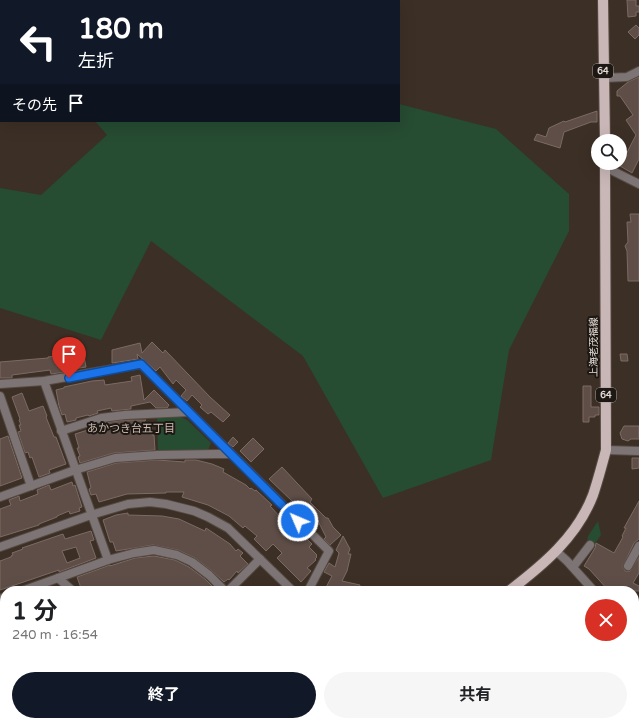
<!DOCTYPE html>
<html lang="ja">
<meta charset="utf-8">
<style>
body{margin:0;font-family:"Varela Round","Noto Sans JP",sans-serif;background:#f6f6f6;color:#202124;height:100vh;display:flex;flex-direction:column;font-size:15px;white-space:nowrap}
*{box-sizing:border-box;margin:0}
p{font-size:13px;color:#757577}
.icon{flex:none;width:22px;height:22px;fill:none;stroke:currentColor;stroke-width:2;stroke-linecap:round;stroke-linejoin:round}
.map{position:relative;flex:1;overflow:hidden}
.sheet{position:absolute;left:0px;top:586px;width:639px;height:140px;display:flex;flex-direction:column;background:#fff;border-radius:16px 16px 0 0;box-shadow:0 4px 16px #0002}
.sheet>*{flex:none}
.banner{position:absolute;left:0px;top:0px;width:400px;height:122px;box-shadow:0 4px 16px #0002;background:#111827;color:#fff;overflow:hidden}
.buttons{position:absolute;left:591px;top:134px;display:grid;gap:8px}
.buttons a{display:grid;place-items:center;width:36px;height:36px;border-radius:50%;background:#fff;box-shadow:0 4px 16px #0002;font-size:20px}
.pin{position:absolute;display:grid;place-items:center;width:34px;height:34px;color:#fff;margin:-41px -17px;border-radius:50% 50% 50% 0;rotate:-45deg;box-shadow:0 0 4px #0007}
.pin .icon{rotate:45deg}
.me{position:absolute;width:44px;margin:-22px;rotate:315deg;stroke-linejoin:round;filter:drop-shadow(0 0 3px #0008)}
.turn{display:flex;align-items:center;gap:14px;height:84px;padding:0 12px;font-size:18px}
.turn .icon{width:52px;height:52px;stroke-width:2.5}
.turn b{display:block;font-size:28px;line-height:34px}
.then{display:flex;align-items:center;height:38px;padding:0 12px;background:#0003;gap:8px;font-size:15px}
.round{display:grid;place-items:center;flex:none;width:42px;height:42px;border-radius:21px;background:#f6f6f6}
.summary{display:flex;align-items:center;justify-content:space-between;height:68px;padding:0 12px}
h1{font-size:24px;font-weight:700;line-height:30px}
.action{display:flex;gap:8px;margin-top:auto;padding:8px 12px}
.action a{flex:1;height:46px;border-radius:24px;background:#111827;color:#fff;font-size:16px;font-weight:700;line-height:46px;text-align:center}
.action a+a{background:#f6f6f6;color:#202124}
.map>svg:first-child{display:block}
</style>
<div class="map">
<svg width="639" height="726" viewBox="0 0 639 726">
<rect width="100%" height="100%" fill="#3c2f26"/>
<g fill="#264c32">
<polygon points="0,0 153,0 154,1 1,1 1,14"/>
<polygon points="399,104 496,129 569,194 569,231 509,350 491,460 383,498 303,356 151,241 101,340 0,308 0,188 41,195 107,135 95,121 399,121"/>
<polygon points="179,416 187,420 211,443 208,450 158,452 157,417"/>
<polygon points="598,521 601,535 594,545 587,542 588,536"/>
<polygon points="86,721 158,721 152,726 85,726 83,724"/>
</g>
<g fill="#5e4e47" stroke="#7b6b63" fill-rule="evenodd">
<polygon points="627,0 636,0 636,6 639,6 639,12 636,12 636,16 628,17"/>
<polygon points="636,25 639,28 639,35 635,39 628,32"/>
<polygon points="639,77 639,159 632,173 620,166 636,135 626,120 633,115 620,96 617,96 617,91 628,82"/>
<polygon points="597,111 597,122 591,122 564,132 560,148 534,140 537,134 546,137 549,128 564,121 565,122"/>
<polygon points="630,214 639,214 639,281 628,281 627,251 625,246 628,242 627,222 631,222"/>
<polygon points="152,342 163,353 165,350 210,397 230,415 223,422 211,412 208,414 200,407 202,405 192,395 187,401 181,396 186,390 176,380 173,384 160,367 156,371 137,354 138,359 112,363 112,350 140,343 142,353"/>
<polygon points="620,354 627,354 628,361 621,361"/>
<polygon points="57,356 57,357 65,356 66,359 84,356 86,367 66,370 66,372 51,374 50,370 12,375 12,378 0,378 0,362 48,358 48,357"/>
<polygon points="140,375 144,400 154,390 169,405 167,408 156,408 150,402 131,406 131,409 112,411 111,408 97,411 98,413 89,416 88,415 76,418 76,420 67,422 65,414 62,415 59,406 56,390 64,388 64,387 92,381 104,380 105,385 132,381 131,377"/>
<polygon points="583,386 591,386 591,407 599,407 599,415 595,415 595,417 589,417 589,422 583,422"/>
<polygon points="22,393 29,411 43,406 47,416 46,417 54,437 56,437 66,464 49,470 50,473 39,477 32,457 30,458 28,452 25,453 18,432 21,431 19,425 21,425 19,420 20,419 12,397"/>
<polygon points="125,420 146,420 141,424 152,424 152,435 154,435 155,450 114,453 80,463 78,457 80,456 77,448 79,448 75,434 91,429 91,427 102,423"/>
<polygon points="624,426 639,426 639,439 631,439 628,441 622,439 620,433"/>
<polygon points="8,436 22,478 0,486 0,439"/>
<polygon points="233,437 238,442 233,447 228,443"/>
<polygon points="253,438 264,449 251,462 240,451"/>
<polygon points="632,458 639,458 639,468 632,469"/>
<polygon points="157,460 185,462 185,460 196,460 212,464 224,469 223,472 246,485 250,489 251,488 255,491 256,490 272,505 270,506 282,519 281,520 297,536 300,532 312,544 309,547 317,555 316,556 317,557 315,559 316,560 307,568 311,571 301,582 277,558 282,553 273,544 266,551 254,539 257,536 245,526 243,528 229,516 208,505 182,497 184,492 166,492 166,493 127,494 99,502 96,494 91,495 89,489 91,488 87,472 116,463"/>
<polygon points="282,467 312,499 310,502 326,518 328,518 333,527 341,535 330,545 324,539 326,537 317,519 312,524 292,503 293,502 269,479"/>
<polygon points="72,482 73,486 75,485 82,507 79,508 80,511 70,514 69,511 57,516 57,517 39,524 39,525 0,537 0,509 11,505 9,500 19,496 20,501 38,494 37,490 49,485 51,490"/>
<polygon points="639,501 639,539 634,543 623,566 625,571 630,571 639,557 639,573 633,583 639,586 639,591 609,591 589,569 584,566 595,548 596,543 614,553 623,537 622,536 626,528 624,528"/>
<polygon points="128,513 128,515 162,516 179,519 205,531 206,528 230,544 236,551 238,549 243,553 240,556 248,564 238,573 237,571 229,580 228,579 224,582 212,571 195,558 178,550 153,545 116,551 113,542 110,542 103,520 116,515"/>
<path d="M91,531L94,540L90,541L96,558L59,572V570L0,590V561L11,557V556L13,555L12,553L23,549L22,548L63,534L65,539ZM76,547L80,558L67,563L62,551Z"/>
<polygon points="343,536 350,549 348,554 351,554 347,571 342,581 360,585 359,591 324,591 332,576 324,572 329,563 335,567 339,553 336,550"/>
<polygon points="154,556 175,560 189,567 205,579 216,590 150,591 141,591 140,588 125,591 82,591 77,577 110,565 110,566 135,558"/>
</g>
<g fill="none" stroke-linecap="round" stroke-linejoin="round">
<defs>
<g id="minor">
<polyline points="603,78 627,77 639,71"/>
<polyline points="605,167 639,184"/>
<polyline points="44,381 108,560"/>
<polyline points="0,384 44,381 141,364 329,551 308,591"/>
<polyline points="0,396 31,486"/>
<polyline points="61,431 101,418 125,415 189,412"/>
<polyline points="606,450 639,451"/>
<polyline points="0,497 75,470 115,458 157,455 217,454 231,454"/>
<polyline points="0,547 91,515 128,504 150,502 166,504 194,511 208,517 228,528 293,591"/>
<polyline points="556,551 567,561 594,591"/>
<polyline points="628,566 639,546"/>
<polyline points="573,567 590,545"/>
<polyline points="58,578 73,591"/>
<polyline points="22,591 108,560 134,553 154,550 177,555 192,562 209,575 225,591"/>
<polyline points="228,591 260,559"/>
<polyline points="0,599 5,597"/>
<polyline points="0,649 5,654"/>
<polyline points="634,703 639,702"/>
<polyline points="0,719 7,726"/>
<polyline points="218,721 224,726"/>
<polyline points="463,721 468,726"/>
<polyline points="537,721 542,726"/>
<polyline points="75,726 79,721"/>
<polyline points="158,726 164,721"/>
<polyline points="275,726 281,721"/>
<polyline points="399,726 405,721"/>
</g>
<g id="major">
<polyline points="603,0 605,141"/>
<path d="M509,591C543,565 577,537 593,495C598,480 602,465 606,450L605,163"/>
<polyline points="333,726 340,721"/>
</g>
</defs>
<use href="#minor" stroke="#574a42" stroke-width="10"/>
<use href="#major" stroke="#574a42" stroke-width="12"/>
<use href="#minor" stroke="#7d7575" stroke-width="8"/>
<use href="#major" stroke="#c9b7b7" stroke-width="10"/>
</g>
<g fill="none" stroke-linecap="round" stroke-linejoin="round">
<defs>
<polyline id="route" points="69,378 141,364 298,521"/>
</defs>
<use href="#route" stroke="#114b97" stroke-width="10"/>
<use href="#route" stroke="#1a73e8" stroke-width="7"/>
</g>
<g text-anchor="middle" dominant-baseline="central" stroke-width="4" stroke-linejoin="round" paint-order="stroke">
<g fill="#1e1814" stroke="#a8a09b" stroke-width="1">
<rect x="593" y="64" width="20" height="14" rx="3"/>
<rect x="596" y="388" width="20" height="14" rx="3"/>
</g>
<g font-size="9" font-weight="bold" fill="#e3dad5">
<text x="603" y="71">64</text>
<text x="606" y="395">64</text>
</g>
<g font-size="10" fill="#e3dad5" stroke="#1e1814">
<text transform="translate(594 347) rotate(-90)">上海老茂福線</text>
</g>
<g font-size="11" fill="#cdbcb2" stroke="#1e1814">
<text x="131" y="428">あかつき台五丁目</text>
</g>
</g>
</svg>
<div class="buttons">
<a><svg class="icon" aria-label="search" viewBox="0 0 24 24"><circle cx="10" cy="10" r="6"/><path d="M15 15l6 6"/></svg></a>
</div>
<div class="pin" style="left:69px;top:378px;background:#d93025"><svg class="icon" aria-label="arrive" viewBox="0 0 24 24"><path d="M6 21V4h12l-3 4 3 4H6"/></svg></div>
<svg class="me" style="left:298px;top:521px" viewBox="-20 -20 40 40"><circle r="17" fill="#1a73e8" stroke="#fff" stroke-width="3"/><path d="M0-11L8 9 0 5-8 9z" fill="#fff"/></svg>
<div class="banner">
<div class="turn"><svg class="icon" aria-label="left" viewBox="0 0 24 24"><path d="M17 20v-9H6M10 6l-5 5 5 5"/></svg><div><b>180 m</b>左折</div></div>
<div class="then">その先<svg class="icon" aria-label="arrive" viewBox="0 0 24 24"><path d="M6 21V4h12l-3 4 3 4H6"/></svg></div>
</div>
<section class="sheet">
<div class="summary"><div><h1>1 分</h1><p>240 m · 16:54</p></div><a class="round" style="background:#d93025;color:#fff"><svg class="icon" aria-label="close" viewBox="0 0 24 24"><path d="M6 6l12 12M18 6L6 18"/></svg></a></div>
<div class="action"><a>終了</a><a>共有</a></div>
</section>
</div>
